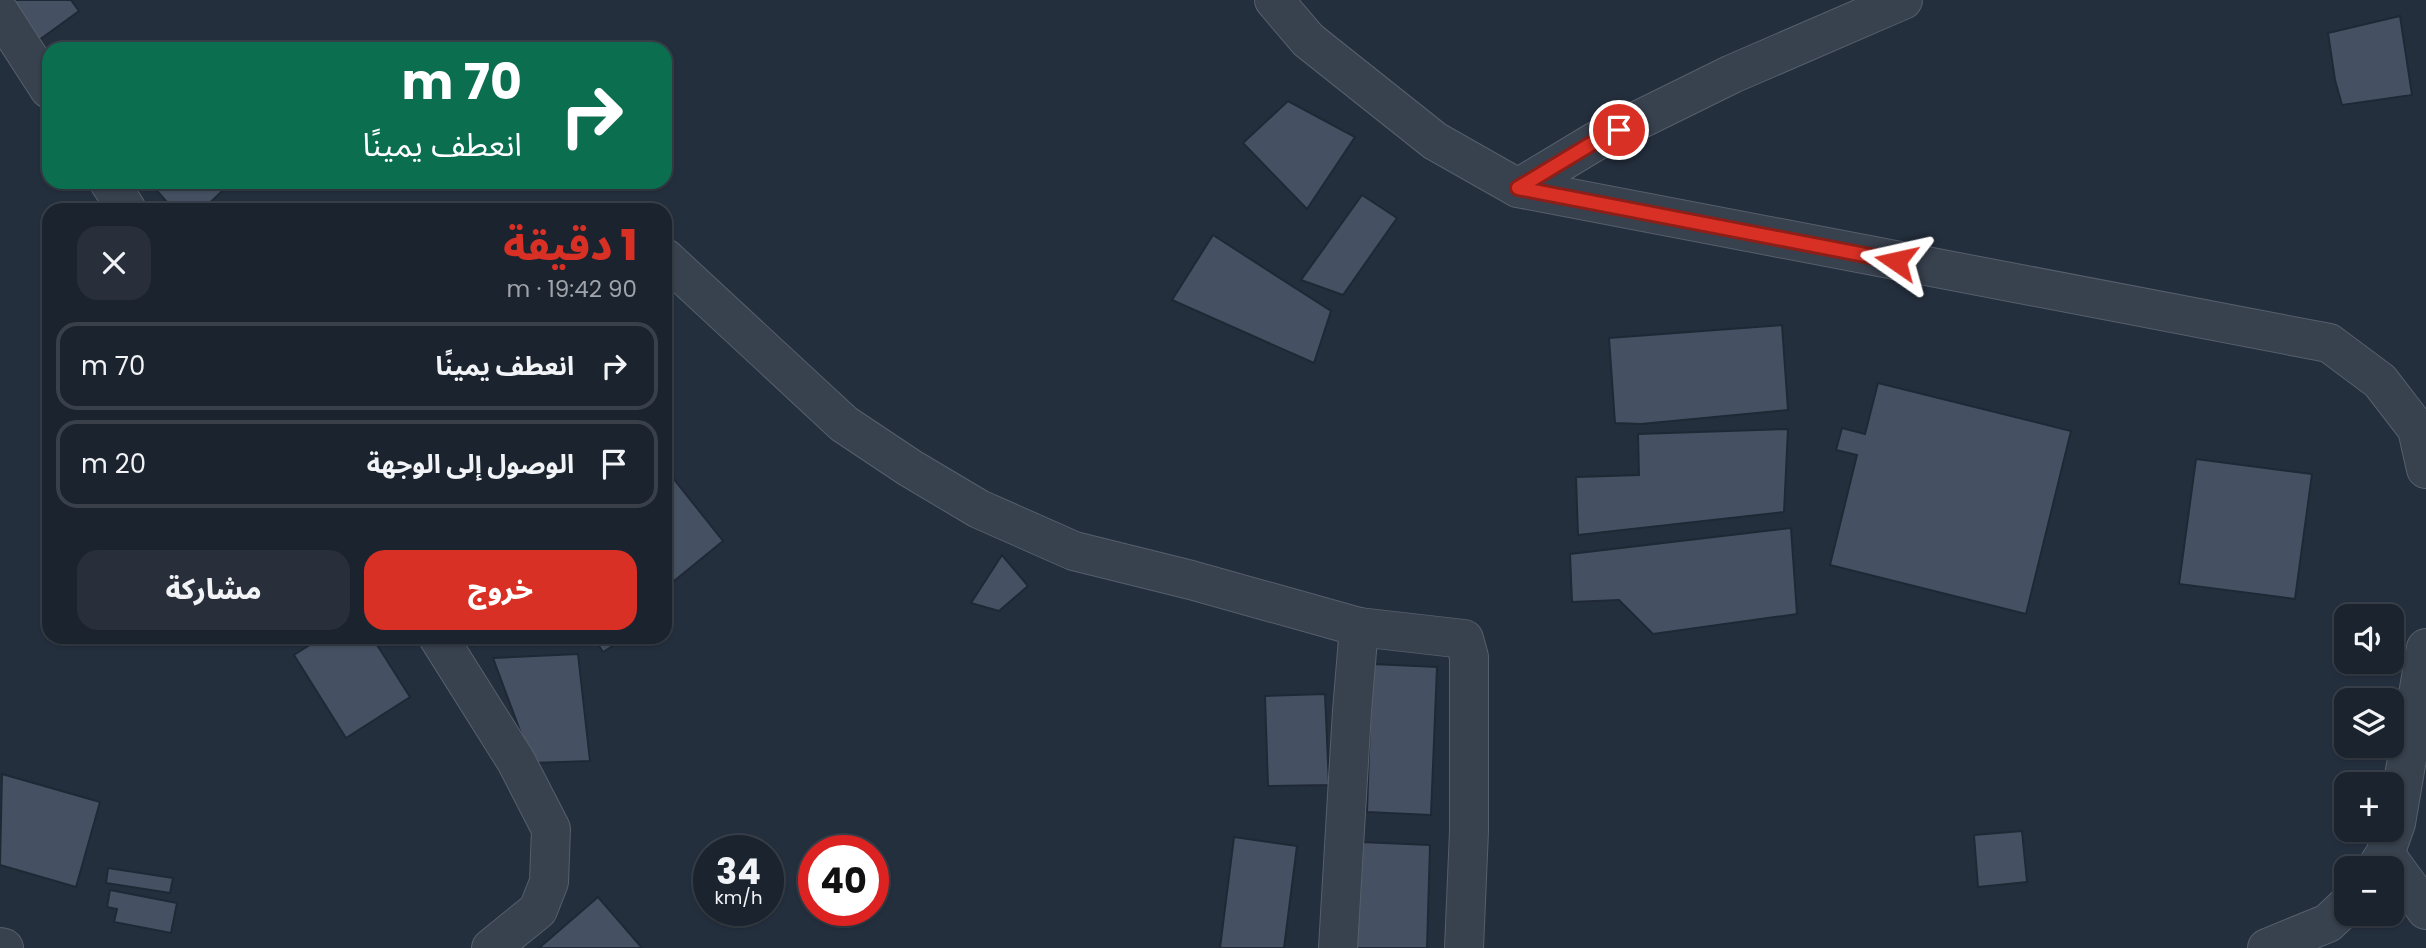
<!DOCTYPE html>
<html lang="ar">
<meta charset="utf-8">
<style>
body{margin:0;font-family:Poppins,"Noto Sans Arabic",sans-serif;background:#282f3a;color:#f1f3f6;direction:rtl;height:100vh;display:flex;flex-direction:column;font-size:26px;white-space:nowrap}
*{box-sizing:border-box;margin:0}
p{font-size:23px;color:#a0a4aa}
.icon{flex:none;width:38px;height:38px;fill:none;stroke:currentColor;stroke-width:2;stroke-linecap:round;stroke-linejoin:round}
.map{position:relative;flex:1;overflow:hidden;direction:ltr}
.panel{position:absolute;left:42px;top:203px;width:630px;height:441px;display:flex;flex-direction:column;background:#1b232e;border-radius:21px;box-shadow:0 2px 5px #0004,0 0 0 2px #39404a;direction:rtl}
.panel>*{flex:none}
.guide{position:absolute;left:42px;top:42px;width:630px;height:147px;border-radius:21px;box-shadow:0 2px 5px #0004,0 0 0 2px #39404a;direction:rtl;background:#0b6e4f;color:#fff;overflow:hidden}
.buttons{position:absolute;left:2334px;top:604px;display:grid;gap:14px}
.buttons a{display:grid;place-items:center;width:70px;height:70px;border-radius:14px;background:#1b232e;box-shadow:0 2px 5px #0004,0 0 0 2px #39404a;font-size:35px}
.speed{position:absolute;left:693px;top:835px;display:flex;gap:14px;font-size:35px;font-weight:700;text-align:center}
.speed>*{display:grid;place-content:center;width:91px;height:91px;border-radius:50%;background:#1b232e;box-shadow:0 2px 5px #0004,0 0 0 2px #39404a;line-height:1}
.speed small{font-size:18px;font-weight:400}
.speed .limit{border:10px solid #d22;background:#fff;color:#111}
.pin{position:absolute;display:grid;place-items:center;width:60px;height:60px;color:#fff;margin:-30px;border:4px solid #fff;border-radius:50%;box-shadow:0 2px 7px #0007}
.me{position:absolute;width:77px;margin:-38px;rotate:281deg;stroke-linejoin:round;filter:drop-shadow(0 0 5px #0008)}
.turn{display:flex;align-items:center;gap:24px;height:147px;padding:0 35px;font-size:32px}
.turn .icon{width:91px;height:91px;stroke-width:2.5}
.turn b{display:block;font-size:49px;line-height:60px}
.round{display:grid;place-items:center;flex:none;width:74px;height:74px;border-radius:21px;background:#282f3a}
.head{display:flex;align-items:center;justify-content:space-between;height:119px;padding:0 35px}
h1{font-size:42px;font-weight:800;line-height:52px;color:#d93025}
.cta{display:flex;gap:14px;margin-top:auto;padding:14px 35px}
.cta a{flex:1;height:80px;border-radius:21px;background:#d93025;color:#fff;font-size:28px;font-weight:800;line-height:80px;text-align:center}
.cta a+a{background:#282f3a;color:#f1f3f6}
ul{padding:0;list-style:none}
li{display:flex;align-items:center;gap:21px;height:88px;margin:0 14px 10px;padding:0 21px;border:4px solid #39404a;border-radius:21px}
li div{flex:1}
li b{display:block;font-size:26px}
li em{font-style:normal}
.map>svg:first-child{display:block}
</style>
<div class="map">
<svg width="2426" height="948" viewBox="0 0 2426 948">
<rect width="100%" height="100%" fill="#242f3e"/>
<g fill="#455162" stroke="#1f2835" stroke-width="2">
<polygon points="4,0 71,0 79,11 35,43"/>
<polygon points="2400,16 2412,95 2342,105 2335,80 2328,33"/>
<polygon points="1288,101 1355,137 1307,209 1243,143"/>
<polygon points="149,182 232,182 202,210 174,210"/>
<polygon points="1362,195 1397,218 1343,295 1301,280"/>
<polygon points="1213,235 1331,311 1314,363 1172,300"/>
<polygon points="1782,325 1788,410 1641,424 1615,423 1609,338"/>
<polygon points="1878,383 2071,431 2026,614 1830,565 1857,455 1836,450 1842,428 1865,434"/>
<polygon points="1788,429 1784,512 1578,535 1576,477 1639,475 1638,434"/>
<polygon points="2196,459 2312,474 2295,599 2179,584"/>
<polygon points="665,468 723,541 674,581 665,570"/>
<polygon points="1791,528 1797,614 1653,634 1619,600 1572,602 1570,554"/>
<polygon points="1002,555 1028,586 999,611 971,603"/>
<polygon points="322,637 372,637 410,697 346,738 294,655"/>
<polygon points="469,637 503,637 472,646"/>
<polygon points="593,637 627,637 603,652"/>
<polygon points="578,654 590,761 532,763 493,658"/>
<polygon points="1372,664 1437,667 1431,815 1367,812"/>
<polygon points="1325,694 1329,785 1268,786 1265,696"/>
<polygon points="2,774 100,802 76,887 0,865"/>
<polygon points="2022,831 2027,882 1978,887 1974,835"/>
<polygon points="1234,837 1297,846 1284,948 1220,948"/>
<polygon points="1360,842 1430,845 1427,948 1356,948"/>
<polygon points="108,868 173,878 170,893 106,883"/>
<polygon points="110,890 177,903 171,933 114,922 117,909 107,907"/>
<polygon points="598,897 642,948 539,948"/>
</g>
<g fill="none" stroke-linecap="round" stroke-linejoin="round">
<defs>
<g id="minor">
<polyline points="1518,188 1596,141 1732,74 1903,0"/>
<polyline points="665,258 844,424 910,468 979,509 1074,551 1191,580 1359,627"/>
<polyline points="2385,854 2426,910"/>
<polyline points="1338,948 1352,711 1359,627 1464,639 1469,657 1469,831 1464,948"/>
</g>
<g id="tertiary">
<polyline points="1274,0 1308,40 1435,141 1518,188 2329,343 2380,381 2417,429 2426,469"/>
<polyline points="0,13 49,89"/>
<polyline points="109,182 127,210"/>
<polyline points="438,637 516,761 551,829 549,882 538,910 491,948"/>
<polyline points="2376,868 2385,854 2396,823 2426,648"/>
<polyline points="0,947 4,948"/>
<polyline points="2267,948 2328,923 2347,905"/>
</g>
</defs>
<use href="#minor" stroke="#565f6c" stroke-width="40"/>
<use href="#tertiary" stroke="#565f6c" stroke-width="40"/>
<use href="#minor" stroke="#38414e" stroke-width="38"/>
<use href="#tertiary" stroke="#38414e" stroke-width="38"/>
</g>
<g fill="none" stroke-linecap="round" stroke-linejoin="round">
<defs>
<polyline id="route" points="1619,130 1596,141 1518,188 1896,261"/>
</defs>
<use href="#route" stroke="#8d1f18" stroke-width="18"/>
<use href="#route" stroke="#d93025" stroke-width="12"/>
</g>
</svg>
<div class="buttons">
<a><svg class="icon" aria-label="sound" viewBox="0 0 24 24"><path d="M4 9h4l5-4v14l-5-4H4zM17 9q2 3 0 6"/></svg></a>
<a><svg class="icon" aria-label="layers" viewBox="0 0 24 24"><path d="M12 4l9 5-9 5-9-5zM3 14l9 5 9-5"/></svg></a>
<a>+</a>
<a>−</a>
</div>
<div class="speed"><div>34<small>km/h</small></div><div class="limit">40</div></div>
<div class="pin" style="left:1619px;top:130px;background:#d93025"><svg class="icon" aria-label="arrive" viewBox="0 0 24 24"><path d="M6 21V4h12l-3 4 3 4H6"/></svg></div>
<svg class="me" style="left:1896px;top:261px" viewBox="-20 -20 40 40"><path d="M0-17L14 15 0 8-14 15z" fill="#d93025" stroke="#fff" stroke-width="4"/></svg>
<div class="guide">
<div class="turn"><svg class="icon" aria-label="right" viewBox="0 0 24 24"><path d="M7 20v-9h11M14 6l5 5-5 5"/></svg><div><b>70 m</b>انعطف يمينًا</div></div>
</div>
<section class="panel">
<div class="head"><div><h1>1 دقيقة</h1><p>90 m · 19:42</p></div><a class="round"><svg class="icon" aria-label="close" viewBox="0 0 24 24"><path d="M6 6l12 12M18 6L6 18"/></svg></a></div>
<ul>
<li><svg class="icon" aria-label="right" viewBox="0 0 24 24"><path d="M7 20v-9h11M14 6l5 5-5 5"/></svg><div><b>انعطف يمينًا</b></div><em>70 m</em></li>
<li><svg class="icon" aria-label="arrive" viewBox="0 0 24 24"><path d="M6 21V4h12l-3 4 3 4H6"/></svg><div><b>الوصول إلى الوجهة</b></div><em>20 m</em></li>
</ul>
<div class="cta"><a>خروج</a><a>مشاركة</a></div>
</section>
</div>
